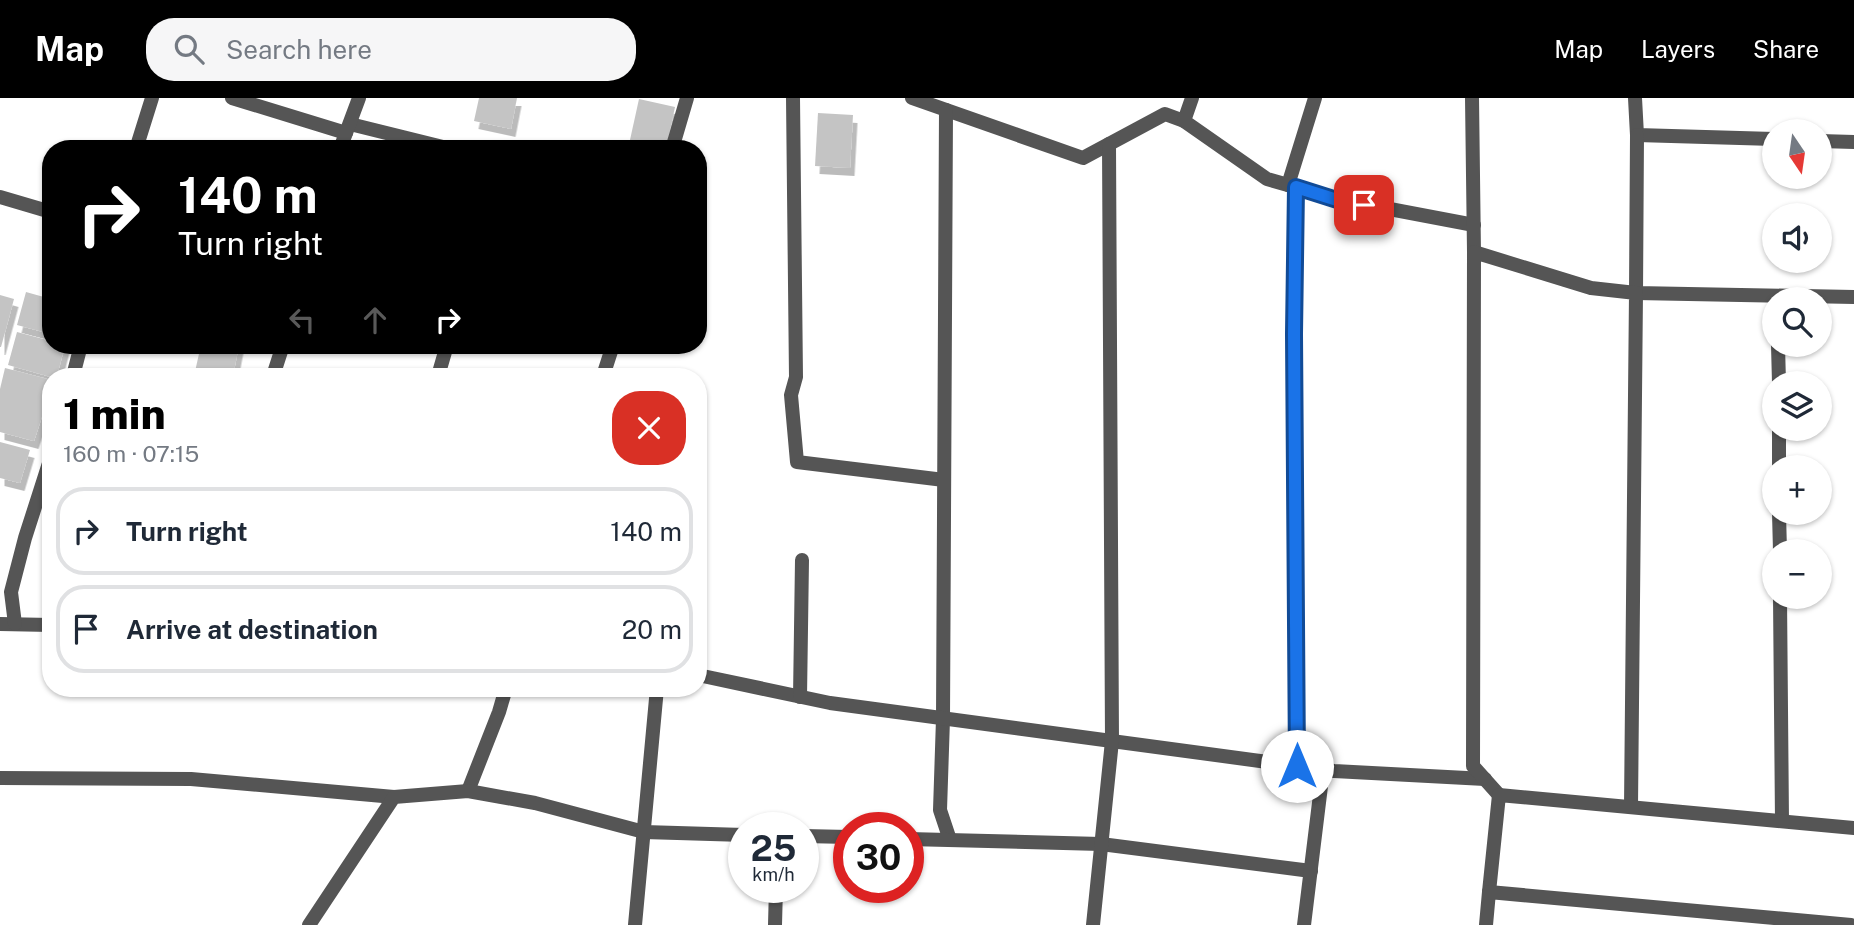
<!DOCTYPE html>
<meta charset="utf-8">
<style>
body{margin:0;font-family:"Public Sans",sans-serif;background:#f6f6f7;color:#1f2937;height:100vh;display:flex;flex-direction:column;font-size:26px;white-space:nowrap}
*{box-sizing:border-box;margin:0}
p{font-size:23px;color:#747a83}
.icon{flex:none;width:38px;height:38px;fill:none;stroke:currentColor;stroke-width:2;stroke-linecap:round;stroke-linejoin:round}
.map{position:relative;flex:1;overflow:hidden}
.panel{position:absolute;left:42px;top:270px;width:665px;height:329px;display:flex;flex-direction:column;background:#fff;border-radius:28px;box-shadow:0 2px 5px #0004}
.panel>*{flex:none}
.hud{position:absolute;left:42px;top:42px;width:665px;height:214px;border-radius:28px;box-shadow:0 2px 5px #0004;background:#000;color:#fff;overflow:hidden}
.needle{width:46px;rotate:167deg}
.controls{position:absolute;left:1762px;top:21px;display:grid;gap:14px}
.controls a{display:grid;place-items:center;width:70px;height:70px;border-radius:50%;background:#fff;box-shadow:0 2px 5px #0004;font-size:35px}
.speed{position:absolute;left:728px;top:714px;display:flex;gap:14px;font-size:35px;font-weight:700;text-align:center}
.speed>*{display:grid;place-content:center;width:91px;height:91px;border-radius:50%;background:#fff;box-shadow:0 2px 5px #0004;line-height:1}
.speed small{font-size:18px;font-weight:400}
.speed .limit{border:10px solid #d22;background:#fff;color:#111}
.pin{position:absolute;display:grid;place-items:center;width:60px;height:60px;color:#fff;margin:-30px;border-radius:14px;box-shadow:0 4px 10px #0006}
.me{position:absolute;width:77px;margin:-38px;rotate:0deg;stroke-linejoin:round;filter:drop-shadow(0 0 5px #0008)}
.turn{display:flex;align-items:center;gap:24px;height:147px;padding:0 21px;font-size:32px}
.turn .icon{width:91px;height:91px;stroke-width:2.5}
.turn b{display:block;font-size:49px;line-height:60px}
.lanes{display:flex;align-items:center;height:66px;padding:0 21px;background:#0003;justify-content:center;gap:35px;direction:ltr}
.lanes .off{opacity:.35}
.round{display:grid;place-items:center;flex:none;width:74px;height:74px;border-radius:28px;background:#f6f6f7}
.head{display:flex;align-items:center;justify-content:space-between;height:119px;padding:0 21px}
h1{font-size:42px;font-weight:800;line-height:52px;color:#000}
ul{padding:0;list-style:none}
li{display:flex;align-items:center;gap:21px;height:88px;margin:0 14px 10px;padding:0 7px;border:4px solid #e0e1e3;border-radius:28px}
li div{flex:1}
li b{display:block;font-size:26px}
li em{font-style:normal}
header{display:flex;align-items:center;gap:42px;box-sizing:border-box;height:98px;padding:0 35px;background:#000;color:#fff}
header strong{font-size:33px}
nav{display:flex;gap:38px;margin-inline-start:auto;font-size:24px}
.search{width:490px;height:63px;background:#f6f6f7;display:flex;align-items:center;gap:18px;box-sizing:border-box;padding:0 24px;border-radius:28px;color:#747a83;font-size:26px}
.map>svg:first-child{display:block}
</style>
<header>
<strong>Map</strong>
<div class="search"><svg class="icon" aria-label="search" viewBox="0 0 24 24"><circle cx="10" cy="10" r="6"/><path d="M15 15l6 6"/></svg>Search here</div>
<nav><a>Map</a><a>Layers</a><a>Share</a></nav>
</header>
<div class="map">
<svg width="1854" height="827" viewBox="0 0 1854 827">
<defs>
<filter id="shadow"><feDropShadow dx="4.5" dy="8" stdDeviation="0" flood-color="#0004"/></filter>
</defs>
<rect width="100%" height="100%" fill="#fff"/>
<g fill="#c4c4c4" filter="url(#shadow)">
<polygon points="479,0 517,0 511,31 474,23"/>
<polygon points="639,1 675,9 666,51 628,51"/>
<polygon points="818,15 853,17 850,70 815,68"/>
<polygon points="26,194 51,201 51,236 17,227"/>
<polygon points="0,197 14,201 1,249 0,249"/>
<polygon points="17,234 51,243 51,247 65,247 57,278 51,279 8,267"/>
<polygon points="201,247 239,247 233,278 194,278"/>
<polygon points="5,270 51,282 51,291 34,343 0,334 0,291"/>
<polygon points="0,344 30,352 20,385 0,380"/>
</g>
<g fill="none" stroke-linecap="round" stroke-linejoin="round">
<g stroke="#555" stroke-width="14">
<polyline points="232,0 346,35"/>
<polyline points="793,0 796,279 791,297 797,364 944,382"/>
<polyline points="912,0 1083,60 1165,16 1184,23"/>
<polyline points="1192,0 1184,23 1267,81 1337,101 1474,127"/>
<polyline points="1472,0 1474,154"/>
<polyline points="1635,0 1637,37 1774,41"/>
<polyline points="946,12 943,621 940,712 950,742"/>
<polyline points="350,26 451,51"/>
<polyline points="1637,37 1636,195 1854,199"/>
<polyline points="1820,43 1854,44"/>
<polyline points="136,51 152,0"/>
<polyline points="340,51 359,0"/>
<polyline points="672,51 687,0"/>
<polyline points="1288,87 1315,0"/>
<polyline points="1296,89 1294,236 1297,668"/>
<polyline points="0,99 51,114"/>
<polyline points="1778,247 1779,285"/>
<polyline points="73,278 81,247"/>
<polyline points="273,278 283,247"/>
<polyline points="438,278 447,247"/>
<polyline points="603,278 613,247"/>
<polyline points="1779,331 1779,369"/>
<polyline points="1779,415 1780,453"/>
<polyline points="1780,499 1782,723"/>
<polyline points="0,526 51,527"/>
<polyline points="15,526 11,494 25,440 51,359"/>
<polyline points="698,577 830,605 1297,668 1334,673 1485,681"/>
<polyline points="800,599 802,462"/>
<polyline points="0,680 191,681 394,699"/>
<polyline points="468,693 499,614 506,590"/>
<polyline points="1499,697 1473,668 1474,154 1591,190 1636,195 1631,709"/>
<polyline points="803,738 849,739"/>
<polyline points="908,741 1101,746 1311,773"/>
<polyline points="1489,794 1499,697 1854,730"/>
<polyline points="309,827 394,699 468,693 535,705 644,734 744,737"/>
<polyline points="635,827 657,590"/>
<polyline points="775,827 776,789"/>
<polyline points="1093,827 1112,643 1109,46"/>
<polyline points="1304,827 1323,672"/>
<polyline points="1486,827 1489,794 1851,827"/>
</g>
</g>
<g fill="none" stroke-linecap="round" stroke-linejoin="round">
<defs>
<polyline id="route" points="1297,668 1294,236 1296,89 1337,102 1364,107"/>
</defs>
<use href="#route" stroke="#114b97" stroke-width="18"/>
<use href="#route" stroke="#1a73e8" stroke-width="12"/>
</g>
</svg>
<div class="controls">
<a><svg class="needle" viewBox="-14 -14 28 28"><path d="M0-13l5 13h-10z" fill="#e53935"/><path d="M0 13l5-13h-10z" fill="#747a83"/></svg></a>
<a><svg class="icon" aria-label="sound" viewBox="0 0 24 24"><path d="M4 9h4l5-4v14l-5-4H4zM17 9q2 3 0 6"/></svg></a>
<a><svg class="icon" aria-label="search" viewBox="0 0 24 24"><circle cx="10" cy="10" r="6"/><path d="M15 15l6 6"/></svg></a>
<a><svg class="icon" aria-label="layers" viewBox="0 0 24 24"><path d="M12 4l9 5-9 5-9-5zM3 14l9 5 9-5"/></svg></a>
<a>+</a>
<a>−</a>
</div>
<div class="speed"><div>25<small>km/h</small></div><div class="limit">30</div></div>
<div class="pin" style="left:1364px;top:107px;background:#d93025"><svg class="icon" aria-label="arrive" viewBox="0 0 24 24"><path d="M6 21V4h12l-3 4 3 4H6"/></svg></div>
<svg class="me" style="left:1297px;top:668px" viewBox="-20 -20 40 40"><circle r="19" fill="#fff"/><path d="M0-13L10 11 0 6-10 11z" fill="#1a73e8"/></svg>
<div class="hud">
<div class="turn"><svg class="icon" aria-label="right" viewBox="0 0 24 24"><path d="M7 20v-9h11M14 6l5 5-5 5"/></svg><div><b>140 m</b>Turn right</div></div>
<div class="lanes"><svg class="icon off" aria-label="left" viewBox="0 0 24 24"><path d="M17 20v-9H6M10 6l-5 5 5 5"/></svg><svg class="icon off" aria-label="ahead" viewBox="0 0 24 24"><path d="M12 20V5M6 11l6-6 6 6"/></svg><svg class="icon" aria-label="right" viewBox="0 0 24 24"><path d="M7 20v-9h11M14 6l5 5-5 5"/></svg></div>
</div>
<section class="panel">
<div class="head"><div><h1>1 min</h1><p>160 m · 07:15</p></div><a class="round" style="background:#d93025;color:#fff"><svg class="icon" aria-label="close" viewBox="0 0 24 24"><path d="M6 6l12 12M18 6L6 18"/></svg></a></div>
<ul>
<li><svg class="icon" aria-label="right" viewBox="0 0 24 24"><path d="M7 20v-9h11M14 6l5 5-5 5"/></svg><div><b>Turn right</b></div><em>140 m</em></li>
<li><svg class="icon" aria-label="arrive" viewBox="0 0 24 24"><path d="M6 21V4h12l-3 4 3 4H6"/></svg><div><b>Arrive at destination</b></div><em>20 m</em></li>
</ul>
</section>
</div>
